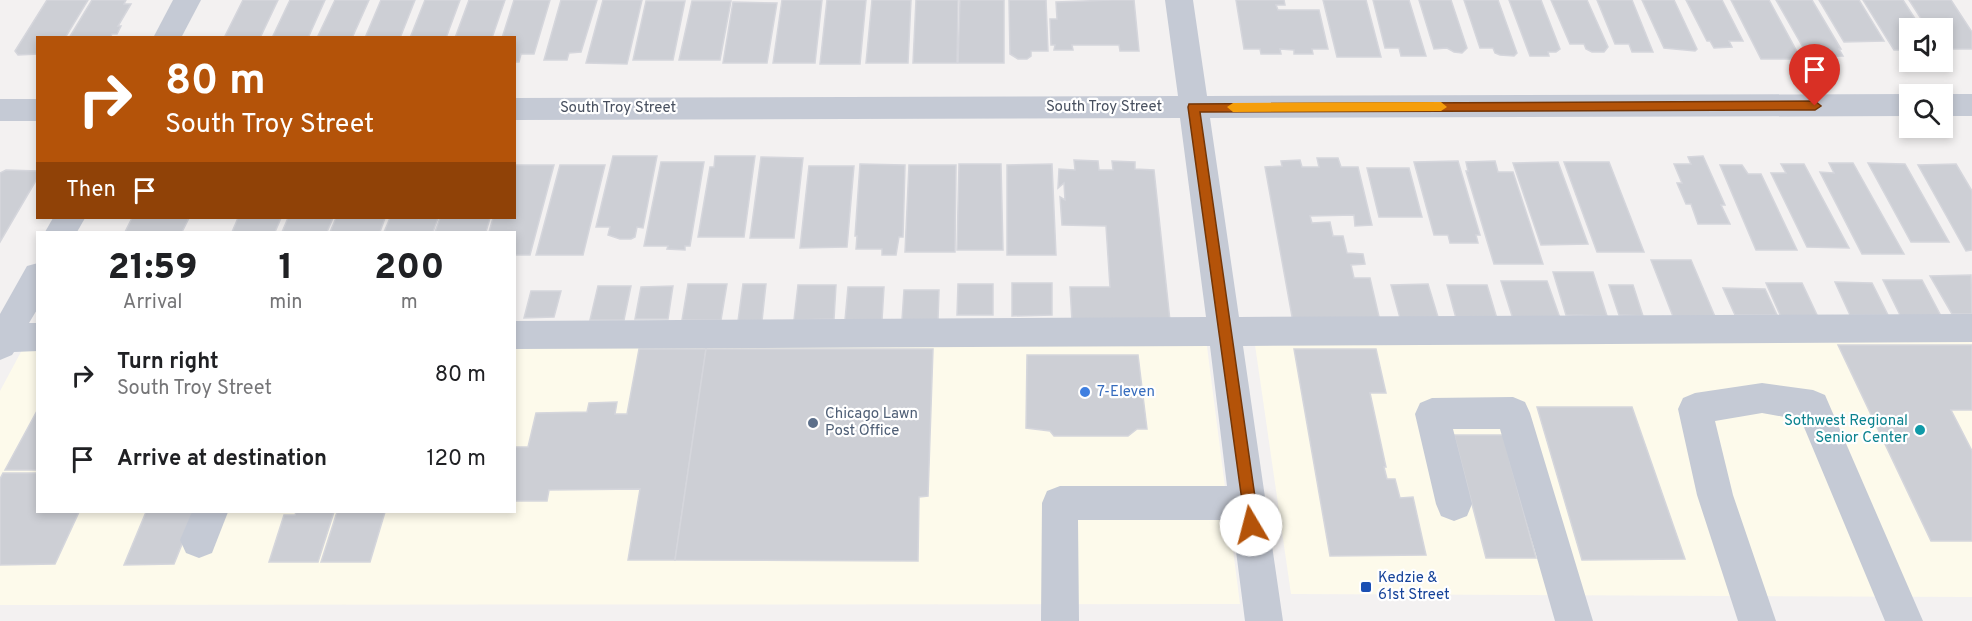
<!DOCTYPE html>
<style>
body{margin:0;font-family:Overpass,sans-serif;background:#f6f6f6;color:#202124;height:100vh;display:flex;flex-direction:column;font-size:22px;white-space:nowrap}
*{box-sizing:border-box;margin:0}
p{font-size:20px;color:#757577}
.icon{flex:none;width:33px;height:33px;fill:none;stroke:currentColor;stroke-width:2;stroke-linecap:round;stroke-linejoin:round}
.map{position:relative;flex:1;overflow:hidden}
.panel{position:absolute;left:36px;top:231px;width:480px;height:282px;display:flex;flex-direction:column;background:#fff;border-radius:0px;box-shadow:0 3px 9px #0003}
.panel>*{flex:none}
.hud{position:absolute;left:36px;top:36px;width:480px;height:183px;border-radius:0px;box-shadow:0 3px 9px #0003;background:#b45309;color:#fff;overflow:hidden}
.tools{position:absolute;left:1899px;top:18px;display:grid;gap:12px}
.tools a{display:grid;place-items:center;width:54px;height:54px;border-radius:0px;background:#fff;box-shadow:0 3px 9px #0003;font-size:30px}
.pin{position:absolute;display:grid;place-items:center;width:51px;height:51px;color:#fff;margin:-62px -26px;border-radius:50% 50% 50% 0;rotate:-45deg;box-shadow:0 0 6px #0007}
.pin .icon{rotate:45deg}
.me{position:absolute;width:66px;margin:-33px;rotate:352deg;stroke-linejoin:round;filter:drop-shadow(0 0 4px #0008)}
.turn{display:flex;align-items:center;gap:21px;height:126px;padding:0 30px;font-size:27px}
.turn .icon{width:78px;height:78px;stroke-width:2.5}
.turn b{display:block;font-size:42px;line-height:51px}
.then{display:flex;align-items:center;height:57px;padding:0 30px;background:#0003;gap:12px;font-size:22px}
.eta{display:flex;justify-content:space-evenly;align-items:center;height:102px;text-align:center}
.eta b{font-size:36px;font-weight:800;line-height:42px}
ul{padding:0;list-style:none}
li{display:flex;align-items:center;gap:18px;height:84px;padding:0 30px}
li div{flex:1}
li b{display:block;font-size:22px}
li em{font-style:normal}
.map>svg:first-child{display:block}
</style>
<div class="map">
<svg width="1972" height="621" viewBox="0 0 1972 621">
<rect width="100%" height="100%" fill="#f3f1f1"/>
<g fill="#fdfaeb">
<polygon points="1972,328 1972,597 1291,594 1253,331"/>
<polygon points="1205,331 1240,604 0,605 0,391 29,337 38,337 38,512 514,512 515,335"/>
</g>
<g fill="#cdcfd5" stroke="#d5d6dc" stroke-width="1.5">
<polygon points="47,0 88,0 65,38 38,38 38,54 18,55 15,51"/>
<polygon points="92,0 126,0 124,4 131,4 118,26 121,26 117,34 112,34 110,38 69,38"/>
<polygon points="243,0 278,0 260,38 224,38"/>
<polygon points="290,0 325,0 308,38 272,38"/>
<polygon points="335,0 369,0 352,38 317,38"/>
<polygon points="381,0 415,0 400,38 365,38"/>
<polygon points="425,0 460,0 446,38 410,38"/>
<polygon points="469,0 505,0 492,38 455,38"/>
<polygon points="514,0 550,0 534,54 521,54 519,62 514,62 514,38 502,38"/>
<polygon points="561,0 597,0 581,52 569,53 567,60 544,60"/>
<polygon points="603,0 642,0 627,64 586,63"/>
<polygon points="782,0 822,0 815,63 773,63"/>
<polygon points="827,0 866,0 860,64 820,64"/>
<polygon points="872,0 911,0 908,63 866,63"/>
<polygon points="916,0 958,0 957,63 913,63"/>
<polygon points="960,0 1004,0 1004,63 958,63"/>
<polygon points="1009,0 1046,0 1048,51 1031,51 1031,56 1027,59 1018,59 1010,54"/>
<polygon points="1112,0 1134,0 1139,51 1120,51 1119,45 1072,45 1073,50 1054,50 1055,45 1051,45 1050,19 1057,19 1056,2"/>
<polygon points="1236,0 1284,0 1285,5 1276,5 1278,10 1319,10 1328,49 1312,49 1313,54 1294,54 1294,50 1280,49 1281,54 1261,54 1260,49 1244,49"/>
<polygon points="1323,0 1366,0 1381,57 1337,57"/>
<polygon points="1373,0 1409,0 1426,56 1401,56 1399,48 1385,48"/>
<polygon points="1419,0 1451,0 1467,48 1462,53 1454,52 1447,48 1434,49"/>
<polygon points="1464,0 1498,0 1517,53 1514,56 1500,55 1495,53 1493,48 1480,48"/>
<polygon points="1509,0 1541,0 1560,49 1556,52 1548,52 1549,56 1530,56"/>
<polygon points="1551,0 1587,0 1608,47 1604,52 1592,52 1586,49 1584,44 1570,44"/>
<polygon points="1597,0 1632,0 1653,52 1632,52 1629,44 1615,44"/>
<polygon points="1642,0 1674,0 1697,49 1695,51 1664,48"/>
<polygon points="1686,0 1722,0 1743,41 1729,41 1732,47 1714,48 1710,41 1707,41"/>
<polygon points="1731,0 1769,0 1801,59 1761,59"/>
<polygon points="1776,0 1812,0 1841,49 1839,49 1843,56 1810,57 1807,49 1804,49"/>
<polygon points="1819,0 1859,0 1884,41 1844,42"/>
<polygon points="1863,0 1903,0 1921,28 1910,28 1910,50 1894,50"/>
<polygon points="1909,0 1951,0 1972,32 1972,49 1942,49 1942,28 1927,28"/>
<polygon points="646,1 685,1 673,60 633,60"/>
<polygon points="692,1 731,1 720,60 679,60"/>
<polygon points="733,2 777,3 767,63 723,63"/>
<polygon points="613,156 657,156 643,228 637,227 635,237 631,239 620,239 608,235 610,227 596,227"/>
<polygon points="715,156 755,156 744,237 698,237 710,167 714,167"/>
<polygon points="1703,156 1725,205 1721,205 1730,224 1698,224 1691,204 1686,204 1677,183 1682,183 1674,164 1691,164 1688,157"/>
<polygon points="761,157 803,158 794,238 750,238"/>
<polygon points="1317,158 1338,158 1341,167 1358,167 1372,225 1355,226 1354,215 1310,216 1312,223 1330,222 1333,236 1343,236 1347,253 1363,254 1365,264 1351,265 1354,278 1370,278 1380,321 1293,322 1265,167 1282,166 1281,161 1300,160 1302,167 1319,167"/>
<polygon points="1074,160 1098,161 1099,170 1113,170 1112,161 1135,162 1135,169 1154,170 1170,321 1072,321 1070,287 1110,287 1106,226 1062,225 1060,197 1065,200 1064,183 1058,188 1059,169 1075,170"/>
<polygon points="1458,161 1480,235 1476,235 1478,243 1450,243 1448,235 1434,235 1414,162"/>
<polygon points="1495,161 1498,172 1513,172 1543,264 1494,264 1466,171 1468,171 1466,162"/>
<polygon points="661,162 704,162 690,246 685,246 685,250 667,249 668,246 644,246"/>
<polygon points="1558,162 1588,244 1541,245 1513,163"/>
<polygon points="1564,162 1609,162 1644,252 1597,252"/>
<polygon points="1829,163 1853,163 1904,254 1862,254 1820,172 1834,173"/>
<polygon points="1868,163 1905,164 1949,242 1911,242"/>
<polygon points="860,164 905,165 903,237 899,237 896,255 882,255 882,249 856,249 857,236 855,236"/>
<polygon points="959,164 1001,164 1003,250 957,250"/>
<polygon points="1052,164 1056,255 1007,255 1007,165"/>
<polygon points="1781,164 1804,164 1849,248 1807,247 1771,173 1786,173"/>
<polygon points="1956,164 1972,191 1972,250 1966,251 1918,165"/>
<polygon points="514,165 554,165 530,255 514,255 514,232 489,232 493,218 514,218"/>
<polygon points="560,165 605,165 583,255 536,255"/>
<polygon points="909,165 956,165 955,252 905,252"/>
<polygon points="1720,165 1742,165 1748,174 1761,174 1797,250 1756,250"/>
<polygon points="809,166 854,166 847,247 800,248"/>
<polygon points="1367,168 1409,168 1422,217 1379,217"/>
<polygon points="6,170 38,171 38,177 0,242 0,173"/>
<polygon points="132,218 189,218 182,232 125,232"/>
<polygon points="238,218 281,218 275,232 232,232"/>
<polygon points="288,218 333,218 327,232 282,232"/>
<polygon points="336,218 385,218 380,232 330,232"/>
<polygon points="390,218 438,218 433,232 384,232"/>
<polygon points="440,218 490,218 486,232 435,232"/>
<polygon points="1651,260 1691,260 1716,319 1674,319"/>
<polygon points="1553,272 1593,272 1607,316 1566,315"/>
<polygon points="1971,275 1972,314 1952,314 1930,276"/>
<polygon points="1883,280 1922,280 1941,316 1901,317"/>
<polygon points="1501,281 1547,281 1560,318 1513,319"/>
<polygon points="1835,282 1872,283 1888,315 1850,315"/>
<polygon points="1012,283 1052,283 1052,315 1012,316"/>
<polygon points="1766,283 1802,283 1818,317 1781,317"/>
<polygon points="688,284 727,284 721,320 682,320"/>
<polygon points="743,284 766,284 762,321 738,321"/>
<polygon points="958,284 993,284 993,315 957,315"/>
<polygon points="1428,284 1438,317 1400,318 1391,285"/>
<polygon points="798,285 836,285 834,319 794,320"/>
<polygon points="1447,285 1487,285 1498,322 1457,322"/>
<polygon points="1609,285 1633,285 1643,316 1619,315"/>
<polygon points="598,286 631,286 624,320 590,320"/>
<polygon points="673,286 668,319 635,319 641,287"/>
<polygon points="848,287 884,287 882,320 845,320"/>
<polygon points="1723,288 1765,289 1777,315 1735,315"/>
<polygon points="904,290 939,290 938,320 902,320"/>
<polygon points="531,291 561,291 554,317 524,318"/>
<polygon points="1838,345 1972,345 1972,410 1951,410 1972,451 1972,541 1931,541"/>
<polygon points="639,349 706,349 675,560 628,560 640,489 549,490 547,501 514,501 514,447 528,447 536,413 587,412 589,403 617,402 615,414 627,414"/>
<polygon points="706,349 933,349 928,496 919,497 918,561 675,560"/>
<polygon points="1294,349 1376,349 1386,393 1370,393 1386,467 1384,467 1387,479 1395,479 1400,498 1413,497 1426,555 1330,556"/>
<polygon points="1027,355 1138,355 1147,429 1137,429 1128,436 1054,436 1050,431 1026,428"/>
<polygon points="1537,407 1632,407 1685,559 1582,560"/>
<polygon points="38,409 38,470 5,470"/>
<polygon points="1454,435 1503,435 1536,558 1486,558"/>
<polygon points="3,473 38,473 38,512 79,512 55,564 0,565 0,479"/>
<polygon points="146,512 195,512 174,564 124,565"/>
<polygon points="296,512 334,512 318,562 269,562 284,515 295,515"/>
<polygon points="337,512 385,512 370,562 321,562"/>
</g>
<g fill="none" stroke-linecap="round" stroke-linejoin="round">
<g fill="#c5cad5" fill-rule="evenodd">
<polygon points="173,0 201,0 181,38 153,38"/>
<polygon points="1165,0 1193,0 1207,96 1910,94 1911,94 1910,94 1910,116 1210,118 1239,317 1972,314 1972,342 1243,346 1283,621 1245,621 1232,520 1078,520 1079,621 1041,621 1042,503 1047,491 1060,486 1227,486 1210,346 514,349 514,321 1206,317 1180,118 514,120 514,98 1178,96"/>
<polygon points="1941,94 1972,94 1972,116 1942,116 1942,94"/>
<rect x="0" y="99" width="38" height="22"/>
<polygon points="53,218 85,218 77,232 45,232"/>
<polygon points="38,263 38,308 29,323 38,323 38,351 14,352 12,355 0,360 0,314 27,266"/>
<polygon points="1762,383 1813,390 1825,395 1923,621 1885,621 1801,420 1762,413 1715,421 1733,495 1776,621 1738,621 1697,495 1678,409 1683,398 1695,393"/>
<polygon points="1513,397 1525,402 1530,413 1593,621 1555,621 1500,429 1453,429 1472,504 1467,516 1454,521 1441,516 1436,504 1415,414 1420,403 1432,398"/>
<polygon points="192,512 228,512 212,553 199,558 186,553 180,540"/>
</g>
</g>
<polygon fill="#b45309" stroke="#753606" stroke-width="1.5" points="1815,101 1821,106 1815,110 1200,112 1259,525 1256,530 1251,533 1246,530 1188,107 1189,104"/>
<polygon fill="#f59e0b" points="1441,102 1447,107 1441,111 1233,112 1227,107 1233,103"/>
<circle fill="#3f7fe0" stroke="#fff" stroke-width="2" cx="1085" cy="392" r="6"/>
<circle fill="#5c6f8a" stroke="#fff" stroke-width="2" cx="813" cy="423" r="6"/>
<circle fill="#0f9aa8" stroke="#fff" stroke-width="2" cx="1920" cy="430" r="6"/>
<rect fill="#1a4fb4" stroke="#fff" stroke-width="2" x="1360" y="581" width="12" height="12" rx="3"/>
<g text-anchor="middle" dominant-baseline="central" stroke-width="4.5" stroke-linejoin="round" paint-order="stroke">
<g font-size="15" fill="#48505f" stroke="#fff">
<text x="1104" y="107">South Troy Street</text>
<text x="618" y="108">South Troy Street</text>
</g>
<g font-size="15" fill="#366cbe" stroke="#fff" text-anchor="start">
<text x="1097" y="392">7-Eleven</text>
</g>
<g font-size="15" fill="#4e5e75" stroke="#fff" text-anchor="start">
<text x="825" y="414">Chicago Lawn<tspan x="825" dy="17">Post Office</tspan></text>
</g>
<g font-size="15" fill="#0d838f" stroke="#fff" text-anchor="end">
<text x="1908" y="421">Sothwest Regional<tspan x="1908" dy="17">Senior Center</tspan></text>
</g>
<g font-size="15" fill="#164399" stroke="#fff" text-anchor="start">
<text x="1378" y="578">Kedzie &amp;<tspan x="1378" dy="17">61st Street</tspan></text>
</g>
</g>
</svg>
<div class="tools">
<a><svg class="icon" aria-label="sound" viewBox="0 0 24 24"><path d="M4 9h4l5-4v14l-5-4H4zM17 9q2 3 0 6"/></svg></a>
<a><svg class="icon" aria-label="search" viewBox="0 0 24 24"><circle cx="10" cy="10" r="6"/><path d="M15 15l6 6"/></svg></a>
</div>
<div class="pin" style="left:1815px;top:106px;background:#d93025"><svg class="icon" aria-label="arrive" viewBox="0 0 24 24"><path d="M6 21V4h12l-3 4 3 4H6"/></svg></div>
<svg class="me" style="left:1251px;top:525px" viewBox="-20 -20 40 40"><circle r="19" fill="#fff"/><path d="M0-13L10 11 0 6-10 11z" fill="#b45309"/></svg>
<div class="hud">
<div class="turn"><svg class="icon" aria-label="right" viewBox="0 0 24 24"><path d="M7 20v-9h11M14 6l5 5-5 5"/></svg><div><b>80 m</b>South Troy Street</div></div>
<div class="then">Then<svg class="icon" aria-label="arrive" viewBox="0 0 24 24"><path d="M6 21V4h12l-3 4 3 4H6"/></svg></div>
</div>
<section class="panel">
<div class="eta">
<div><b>21:59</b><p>Arrival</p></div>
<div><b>1</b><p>min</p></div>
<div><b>200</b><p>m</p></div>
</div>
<ul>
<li><svg class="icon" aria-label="right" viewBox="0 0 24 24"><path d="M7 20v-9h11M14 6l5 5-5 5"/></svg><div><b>Turn right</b><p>South Troy Street</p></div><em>80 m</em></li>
<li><svg class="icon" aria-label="arrive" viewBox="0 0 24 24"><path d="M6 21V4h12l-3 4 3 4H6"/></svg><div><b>Arrive at destination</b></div><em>120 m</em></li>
</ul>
</section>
</div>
